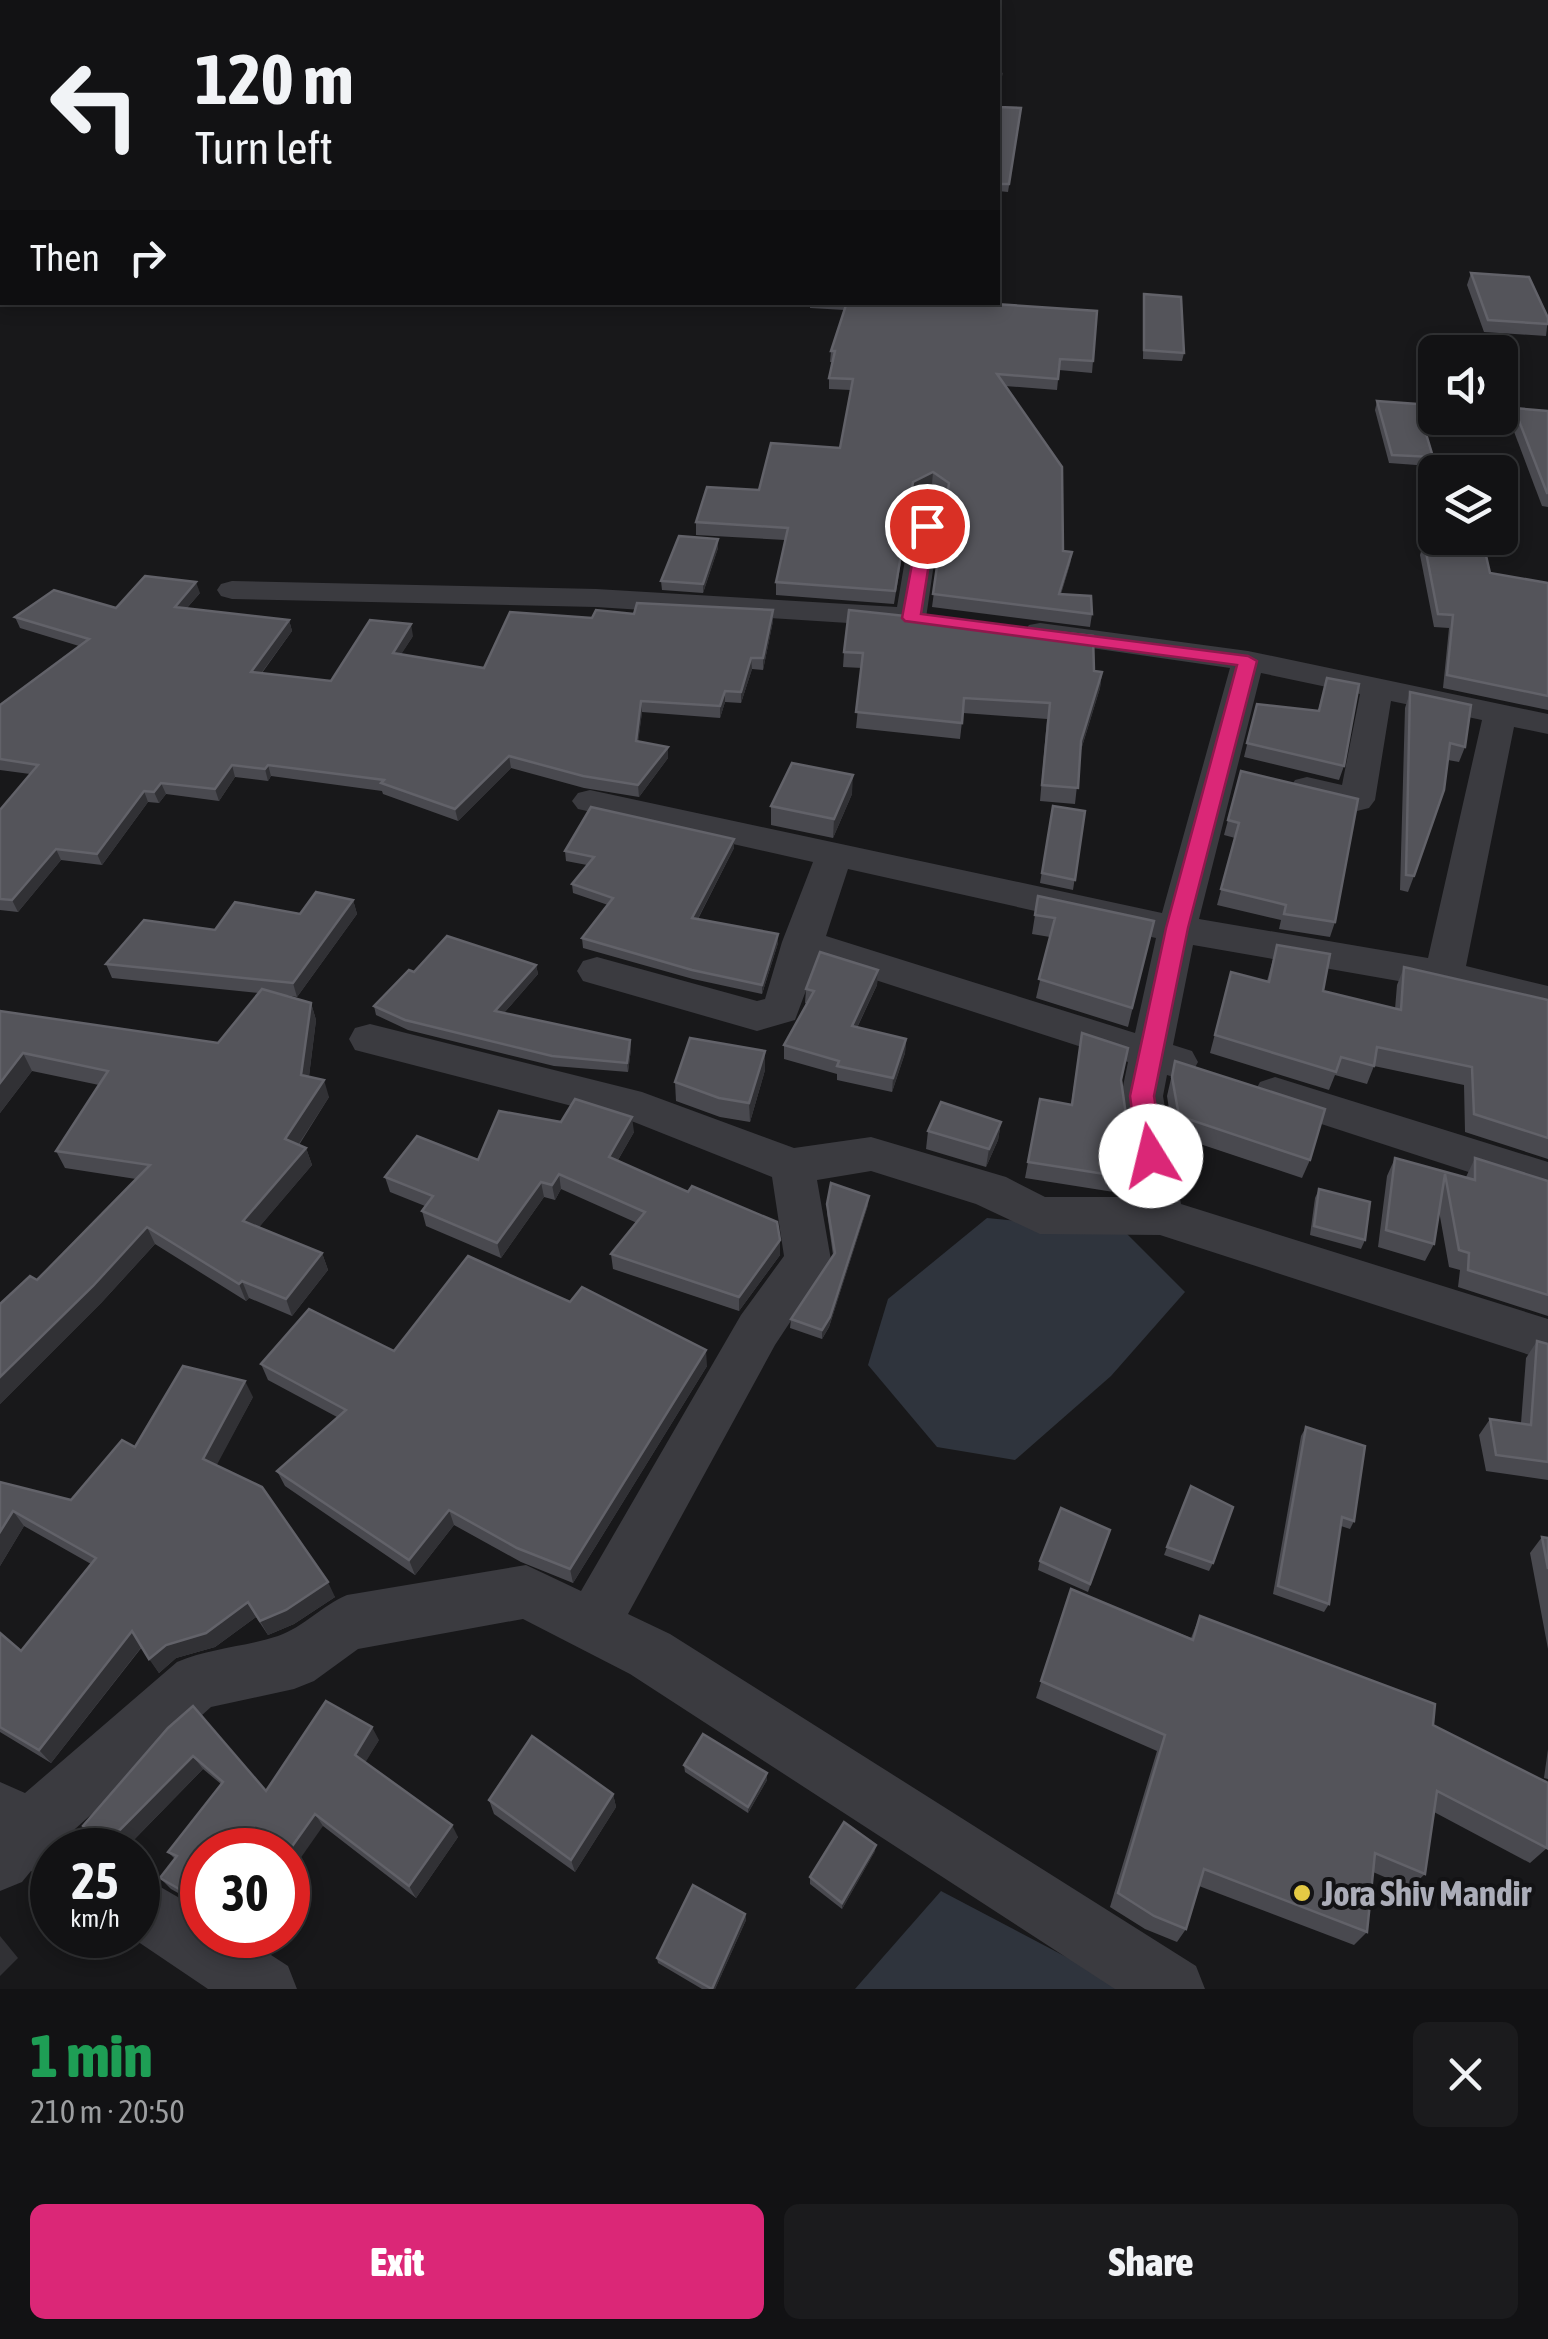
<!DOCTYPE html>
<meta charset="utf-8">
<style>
body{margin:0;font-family:"Asap Condensed",sans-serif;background:#1b1b1d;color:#f1f3f6;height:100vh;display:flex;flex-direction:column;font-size:38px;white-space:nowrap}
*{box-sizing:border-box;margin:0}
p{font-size:32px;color:#9c9ea0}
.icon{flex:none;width:55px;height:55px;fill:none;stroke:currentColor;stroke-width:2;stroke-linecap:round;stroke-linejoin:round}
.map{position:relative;height:1989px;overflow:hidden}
.side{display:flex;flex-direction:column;background:#121214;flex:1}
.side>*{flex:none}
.hud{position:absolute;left:0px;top:0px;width:1000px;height:305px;box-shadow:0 5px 15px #0003,0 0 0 2px #313234;background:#121214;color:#f1f3f6;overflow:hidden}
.tools{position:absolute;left:1418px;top:335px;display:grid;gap:20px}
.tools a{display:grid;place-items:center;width:100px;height:100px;border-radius:15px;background:#121214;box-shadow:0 5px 15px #0003,0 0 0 2px #313234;font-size:50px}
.speed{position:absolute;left:30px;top:1828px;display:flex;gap:20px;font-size:50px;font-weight:700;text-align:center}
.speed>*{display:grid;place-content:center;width:130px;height:130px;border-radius:50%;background:#121214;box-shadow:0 5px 15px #0003,0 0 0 2px #313234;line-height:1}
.speed small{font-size:25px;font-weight:400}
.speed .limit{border:15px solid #d22;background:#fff;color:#111}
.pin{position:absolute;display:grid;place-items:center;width:85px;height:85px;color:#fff;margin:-42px;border:5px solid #fff;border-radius:50%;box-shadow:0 2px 10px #0007}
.me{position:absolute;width:110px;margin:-55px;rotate:351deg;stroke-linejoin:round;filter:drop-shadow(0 0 8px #0008)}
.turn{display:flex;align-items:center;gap:35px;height:210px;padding:0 30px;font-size:45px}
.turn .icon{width:130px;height:130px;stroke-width:2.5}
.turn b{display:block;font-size:70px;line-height:85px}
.then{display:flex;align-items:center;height:95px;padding:0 30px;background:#0003;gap:20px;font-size:38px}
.round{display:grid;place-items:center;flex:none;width:105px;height:105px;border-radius:15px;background:#1b1b1d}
.head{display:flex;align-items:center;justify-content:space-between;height:170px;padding:0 30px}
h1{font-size:60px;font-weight:800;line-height:75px;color:#1e9e55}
.cta{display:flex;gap:20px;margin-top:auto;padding:20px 30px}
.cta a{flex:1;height:115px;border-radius:15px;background:#db2777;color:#fff;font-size:40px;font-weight:800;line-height:115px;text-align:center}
.cta a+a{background:#1b1b1d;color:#f1f3f6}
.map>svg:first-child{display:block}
</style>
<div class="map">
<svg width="1548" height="1989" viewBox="0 0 1548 1989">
<rect width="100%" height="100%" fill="#18181a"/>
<g fill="#2f343d">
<polygon points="987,1218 1124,1231 1185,1292 1111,1376 1015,1460 937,1447 868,1365 888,1299"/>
<polygon points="941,1891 1127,1989 855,1989"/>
</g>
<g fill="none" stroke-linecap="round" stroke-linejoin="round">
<g fill="#3b3b40" fill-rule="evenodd">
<polygon points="930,487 944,495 926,618 922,625 911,627 596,607 232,599 221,596 217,590 221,584 232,581 596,589 897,607 916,495"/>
<path d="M1040,623L1248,651L1548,714V734L1514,727L1466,966L1548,986V1016L1444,989L1193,945L1173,1045L1192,1051L1198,1062L1192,1073L1177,1078L1167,1075L1163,1096L1181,1204L1548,1319V1361L1160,1235L1040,1234L976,1204L871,1171L817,1180L831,1260L775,1345L628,1614L670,1634L1196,1966L1205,1989H1115L630,1674L523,1619L358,1649L314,1681L294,1689L211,1707L75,1829L83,1850H52V1880L31,1871L22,1882L0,1891V1782L25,1793L177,1662C210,1648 245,1647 278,1636C302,1628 323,1605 347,1595L526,1565L581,1591L741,1315L784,1256L772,1177L634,1122L355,1050L349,1039L355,1028L370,1024L642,1092L794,1148L871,1137L1006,1177L1045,1197H1135L1121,1096L1128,1062L817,961L795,1020L757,1031L583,981L577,971L583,961L597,957L757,1001L765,999L782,942L813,862L578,809L572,801L578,793L590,790L1162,913L1230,668L1029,639L1024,632L1029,625ZM1261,673L1360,694L1342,785L1307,777L1295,780L1290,788L1295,796L1357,811L1369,808L1375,800L1391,701L1482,720L1428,958L1199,919ZM848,869L1156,938L1135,1033L826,936Z"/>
<polygon points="1275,1077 1548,1162 1548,1198 1260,1104 1254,1093 1260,1082"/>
<polygon points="138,1874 202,1911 202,1935 240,1935 288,1966 297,1989 208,1989 128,1935 138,1935"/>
</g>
<polygon fill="#65666f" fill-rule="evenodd" points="2,129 2,146 0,147 0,130"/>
<defs>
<polyline id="rail" points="719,2 726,0"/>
</defs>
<use href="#rail" stroke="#525359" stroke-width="5"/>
<use href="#rail" stroke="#131315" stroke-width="4" stroke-dasharray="10" stroke-linecap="butt"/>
</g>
<g fill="#49494f">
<polygon points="998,74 998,107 1021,108 1008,192 998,191"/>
<polygon points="1471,273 1548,318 1546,336 1484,332 1467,285"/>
<polygon points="1144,294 1184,353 1182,361 1143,359"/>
<polygon points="810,302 965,302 1093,361 1092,373 1059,370 1057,390 1005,386 1063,551 1072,552 1070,564 1061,594 1092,614 1090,627 932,607 947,495 932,484 912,494 894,604 776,595 776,582 785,540 696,535 696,522 840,448 851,390 829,389 829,378 832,362 830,362 831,351 845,310 810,308"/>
<polygon points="1377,401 1433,457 1430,466 1389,463 1375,410"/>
<polygon points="1514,408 1548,411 1548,507 1542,506 1510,421"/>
<polygon points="718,539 718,548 703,593 662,590 661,581"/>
<polygon points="1424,542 1490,573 1548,583 1548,710 1443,688 1449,628 1434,627 1420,555"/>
<polygon points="200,593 187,608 289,620 292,631 262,673 331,681 413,636 401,654 484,668 592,618 634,614 773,621 763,670 752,669 741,703 725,702 720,718 642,712 638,741 668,758 639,797 584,788 511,768 458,821 383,794 382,791 271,776 268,781 235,777 219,801 166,794 159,803 148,802 102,865 61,860 18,912 0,910 0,810 30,774 0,770 0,705 79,646 20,628 15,617 116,608"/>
<polygon points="844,652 1102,672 1100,688 1081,750 1075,804 1040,801 1047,719 963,713 960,739 856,728 862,668 843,667"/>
<polygon points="1327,678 1344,766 1339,780 1244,757 1257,704 1318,711"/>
<polygon points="1410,692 1465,747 1459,762 1448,760 1414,876 1408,892 1400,890 1405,708"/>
<polygon points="1241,771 1335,922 1330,937 1279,929 1281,920 1217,905 1235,838 1224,835"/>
<polygon points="852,794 833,838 771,825 771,806"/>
<polygon points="1053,806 1085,811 1073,890 1040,883"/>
<polygon points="734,848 698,919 778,934 778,943 762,994 693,979 583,948 582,938 608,905 573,893 572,884 587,865 566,861 565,851"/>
<polygon points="1038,896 1154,921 1128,1027 1036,998 1050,937 1032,934"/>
<polygon points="353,900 357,914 297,997 285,995 311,1003 316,1020 309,1076 329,1097 299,1145 306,1148 312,1165 259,1227 322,1253 328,1270 292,1316 249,1298 246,1301 155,1244 102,1302 0,1404 0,1304 37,1280 136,1179 65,1168 56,1151 99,1085 32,1071 0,1113 0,1011 218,1043 259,993 112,978 106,964 215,930 300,914"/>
<polygon points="1277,945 1323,991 1395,1009 1397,985 1404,967 1548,1000 1548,1159 1465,1132 1464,1085 1374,1066 1367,1084 1335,1075 1329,1090 1210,1053 1231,972 1267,981"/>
<polygon points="536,965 538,974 504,1013 630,1040 631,1049 628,1072 554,1066 408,1030 376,1015 374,1006 414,972"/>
<polygon points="878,970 877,985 857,1028 906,1039 905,1053 892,1092 837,1080 837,1074 784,1059 784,1045 807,1004 805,1003 806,989"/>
<polygon points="1082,1033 1121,1080 1124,1177 1120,1193 1025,1178 1040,1099 1071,1105"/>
<polygon points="765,1051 765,1070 750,1122 720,1117 676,1101 675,1082"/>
<polygon points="1175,1061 1310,1160 1302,1178 1173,1135 1167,1096"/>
<polygon points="561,1122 634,1132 618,1160 780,1255 739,1311 613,1269 611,1254 637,1223 561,1189 555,1200 544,1197 501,1258 426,1226 422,1211 425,1206 390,1192 385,1177 478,1160"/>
<polygon points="1001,1122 998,1140 986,1167 926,1149 928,1131"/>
<polygon points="1395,1158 1466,1177 1475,1158 1548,1181 1548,1316 1458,1287 1460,1270 1449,1267 1439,1211 1434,1244 1425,1261 1378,1247 1387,1176"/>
<polygon points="1319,1189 1365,1240 1361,1249 1310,1235 1315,1198"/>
<polygon points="827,1204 868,1205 829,1327 822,1339 790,1328 791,1319 833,1255 827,1213"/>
<polygon points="1537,1341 1548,1344 1548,1480 1486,1471 1479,1435 1490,1419 1521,1423 1526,1358"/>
<polygon points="394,1351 707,1366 573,1583 521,1562 454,1525 415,1575 285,1486 277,1471 337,1417 268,1380 261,1364"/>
<polygon points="253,1397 216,1465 335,1597 294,1624 268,1635 256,1617 215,1647 176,1658 159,1673 142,1647 51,1763 0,1732 0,1633 21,1651 91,1564 24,1526 0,1566 0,1482 71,1500 135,1447"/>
<polygon points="1306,1427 1354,1521 1350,1529 1341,1526 1329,1604 1324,1612 1273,1594 1301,1436"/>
<polygon points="1191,1486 1213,1563 1209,1571 1164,1555"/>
<polygon points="1110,1530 1088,1592 1038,1570 1040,1561"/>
<polygon points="1542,1537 1548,1538 1548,1649 1530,1553"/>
<polygon points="1071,1589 1191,1638 1200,1616 1433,1725 1547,1848 1530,1863 1434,1812 1425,1874 1410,1888 1373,1872 1367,1932 1354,1945 1199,1886 1186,1929 1177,1942 1145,1929 1110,1907 1157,1751 1036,1698"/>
<polygon points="168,1728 266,1791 379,1740 365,1762 458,1837 416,1898 323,1826 202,1850 202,1922 195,1914 194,1902 171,1889 160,1878 175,1859 168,1852 221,1784 203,1769 124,1850 108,1850 83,1826"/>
<polygon points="1548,1749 1548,1779 1544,1778"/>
<polygon points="684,1765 767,1780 748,1813 685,1772"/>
<polygon points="613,1794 616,1807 575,1872 494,1814 489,1800"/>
<polygon points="875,1851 842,1909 810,1884 810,1877"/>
<polygon points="745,1914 746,1920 715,1989 702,1989 658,1963 657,1958"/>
</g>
<g fill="#313135">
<polygon points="50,0 77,0 73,2 46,2"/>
<polygon points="2,80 2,99 0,100 0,81"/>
<polygon points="933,472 932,484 912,494 894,604 913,482"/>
<polygon points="718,539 718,548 703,593 703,584"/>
<polygon points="1072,552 1070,564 1057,606 1059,594"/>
<polygon points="196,582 200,593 178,618 175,607"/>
<polygon points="773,610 773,621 763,670 763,658"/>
<polygon points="289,620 292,631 254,683 251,672"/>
<polygon points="411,624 413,636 395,664 393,653"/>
<polygon points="751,658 752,669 741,703 741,692"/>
<polygon points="1102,672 1100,688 1079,756 1081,741"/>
<polygon points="725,691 725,702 720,718 720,706"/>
<polygon points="641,701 642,712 637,752 636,741"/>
<polygon points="668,747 668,758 639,797 638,785"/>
<polygon points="509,756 511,768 458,821 455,809"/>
<polygon points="232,765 235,777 219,801 215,789"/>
<polygon points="268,765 271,776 268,781 265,769"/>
<polygon points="853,775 852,794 833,838 834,819"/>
<polygon points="161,783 166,794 159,803 154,792"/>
<polygon points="144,791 148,802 102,865 97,854"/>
<polygon points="734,839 734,848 693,928 692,918"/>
<polygon points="56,849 61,860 18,912 12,900"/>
<polygon points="353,900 357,914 297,997 293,983"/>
<polygon points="778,934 778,943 762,994 762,985"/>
<polygon points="536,965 538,974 497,1021 495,1011"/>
<polygon points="878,970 877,985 851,1040 852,1026"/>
<polygon points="311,1003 316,1020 307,1092 301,1075"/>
<polygon points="906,1039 905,1053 892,1092 893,1078"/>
<polygon points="630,1040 631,1049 628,1072 627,1063"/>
<polygon points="765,1051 765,1070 750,1122 749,1103"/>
<polygon points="23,1053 32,1071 0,1113 0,1083"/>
<polygon points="324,1080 329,1097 291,1156 285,1139"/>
<polygon points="632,1117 634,1132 611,1172 609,1157"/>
<polygon points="1001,1122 998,1140 986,1167 989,1149"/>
<polygon points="306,1148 312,1165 250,1238 243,1221"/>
<polygon points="559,1174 561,1189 555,1200 552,1185"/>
<polygon points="541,1182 544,1197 501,1258 497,1243"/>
<polygon points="869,1196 868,1205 829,1327 822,1339 822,1330"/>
<polygon points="147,1227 155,1244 102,1302 0,1404 0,1377"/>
<polygon points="780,1240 780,1255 739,1311 739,1297"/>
<polygon points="322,1253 328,1270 292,1316 286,1299"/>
<polygon points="242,1281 249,1298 246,1301 239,1284"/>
<polygon points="706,1350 707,1366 573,1583 570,1569"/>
<polygon points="245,1381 253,1397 212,1474 203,1459"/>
<polygon points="449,1510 454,1525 415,1575 409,1560"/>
<polygon points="13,1511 24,1526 0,1566 0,1532"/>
<polygon points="328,1582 335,1597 294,1624 268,1635 260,1621"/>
<polygon points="248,1602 256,1617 215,1647 176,1658 159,1673 149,1659 166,1645"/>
<polygon points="132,1631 143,1645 51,1763 39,1750"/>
<polygon points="372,1727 379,1740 362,1768 355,1755"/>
<polygon points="193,1756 203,1769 124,1850 109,1850 104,1846"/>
<polygon points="767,1773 767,1780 748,1813 748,1807"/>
<polygon points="613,1794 616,1807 575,1872 571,1860"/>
<polygon points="315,1814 323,1826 288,1876 288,1852"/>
<polygon points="452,1825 458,1837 416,1898 409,1886"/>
<polygon points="876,1845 875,1851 842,1909 842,1903"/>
<polygon points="745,1914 746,1920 715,1989 712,1989"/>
<polygon points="0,1936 18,1958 0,1976"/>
</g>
<g fill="#54545a" stroke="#626269" stroke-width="2.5">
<polygon points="0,0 50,0 46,2 2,2 2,80 0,81"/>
<polygon points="998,74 1001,74 998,107 1021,108 1009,184 998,184"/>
<polygon points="1471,273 1529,277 1548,318 1548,324 1488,320"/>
<polygon points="1144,294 1181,297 1184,353 1144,350"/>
<polygon points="847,302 965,302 1097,311 1093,361 1060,359 1058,379 997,374 1062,467 1063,551 1072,552 1059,594 1091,596 1092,614 933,594 949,483 933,472 913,482 895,591 776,582 788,528 696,522 707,487 759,490 771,443 840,448 853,379 829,378 835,351 831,351"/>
<polygon points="1377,401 1417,404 1433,457 1392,455"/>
<polygon points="1514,408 1548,411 1548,493 1547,493"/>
<polygon points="679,536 718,539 703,584 661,581"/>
<polygon points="1424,542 1484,547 1490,573 1548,583 1548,696 1447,675 1453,615 1438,614"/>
<polygon points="145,576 196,582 175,607 289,620 251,672 331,681 370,620 411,624 393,653 484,668 510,612 592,618 596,610 634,614 637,603 773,610 763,658 751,658 741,692 725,691 720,706 641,701 636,741 668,747 638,785 583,776 509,756 455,809 381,783 384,780 268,765 265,769 232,765 215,789 161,783 154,792 144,791 97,854 56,849 12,900 0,899 0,810 38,765 0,759 0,705 89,639 15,617 54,590 116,608"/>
<polygon points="849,610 1093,636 1094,671 1102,672 1081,741 1078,788 1042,785 1050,703 964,698 962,723 856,712 863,653 844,652"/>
<polygon points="1327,678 1359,684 1344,766 1247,743 1257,704 1319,711"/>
<polygon points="1410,692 1471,705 1465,747 1450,743 1444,790 1414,876 1406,875"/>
<polygon points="792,763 853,775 834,819 771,806"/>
<polygon points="1241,771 1358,799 1335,922 1284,914 1286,905 1221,889 1239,823 1228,820"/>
<polygon points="1053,806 1085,811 1075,880 1042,873"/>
<polygon points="591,807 734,839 692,918 778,934 762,985 692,970 582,938 613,898 572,884 594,857 565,851"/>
<polygon points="316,892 353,900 293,983 106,964 144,920 215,930 235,902 300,914"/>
<polygon points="1038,896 1154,921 1132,1008 1039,979 1055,918 1035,915"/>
<polygon points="447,936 536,965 495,1011 630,1040 627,1063 552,1056 405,1020 374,1006 409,970 414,972"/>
<polygon points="1277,945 1330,954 1323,991 1401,1010 1404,967 1548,1000 1548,1138 1474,1114 1472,1067 1377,1047 1374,1066 1341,1057 1336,1072 1215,1035 1231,972 1269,982"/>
<polygon points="820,952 878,970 852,1026 906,1039 893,1078 837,1066 839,1061 784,1045 814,991 806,989"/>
<polygon points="262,989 311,1003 301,1075 324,1080 285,1139 306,1148 243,1221 322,1253 286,1299 242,1281 239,1284 147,1227 93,1286 0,1377 0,1304 30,1276 37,1280 150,1165 56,1151 108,1071 23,1053 0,1083 0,1011 218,1043"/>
<polygon points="1082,1033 1128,1048 1121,1080 1129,1136 1124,1177 1028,1162 1040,1099 1072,1105"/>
<polygon points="690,1038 765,1051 749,1103 719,1098 675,1082"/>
<polygon points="1175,1061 1325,1109 1310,1160 1179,1116 1172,1077"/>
<polygon points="575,1099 632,1117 609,1157 688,1192 692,1186 777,1222 780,1240 739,1297 611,1254 645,1212 559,1174 552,1185 541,1182 497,1243 422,1211 433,1196 385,1177 417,1136 478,1160 499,1111 561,1122"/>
<polygon points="941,1102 1001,1122 989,1149 928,1131"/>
<polygon points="1395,1158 1475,1180 1475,1158 1548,1181 1548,1295 1468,1270 1469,1253 1459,1250 1445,1174 1434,1244 1386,1230"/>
<polygon points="831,1183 869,1196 830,1317 822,1330 791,1319 835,1253 827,1204"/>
<polygon points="1319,1189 1370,1202 1365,1240 1314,1226"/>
<polygon points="468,1256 570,1302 582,1287 706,1350 570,1569 517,1548 449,1510 409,1560 277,1471 346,1410 261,1364 309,1309 394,1351"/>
<polygon points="1537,1341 1548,1344 1548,1462 1496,1455 1490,1419 1531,1425"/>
<polygon points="183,1366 245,1381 203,1459 262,1487 328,1582 286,1610 260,1621 248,1602 206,1633 166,1645 149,1659 132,1631 39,1750 0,1727 0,1633 21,1651 96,1558 13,1511 0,1532 0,1482 71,1500 122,1440 135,1447"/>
<polygon points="1306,1427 1365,1446 1354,1521 1342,1517 1329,1604 1278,1586"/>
<polygon points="1191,1486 1233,1507 1213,1563 1167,1547"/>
<polygon points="1061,1508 1110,1530 1090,1584 1040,1561"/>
<polygon points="1542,1537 1548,1538 1548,1569"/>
<polygon points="1071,1589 1193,1640 1200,1616 1435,1704 1433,1725 1548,1783 1547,1848 1437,1791 1425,1874 1375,1853 1367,1932 1204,1869 1186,1929 1154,1916 1118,1893 1165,1735 1041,1681"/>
<polygon points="326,1701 372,1727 355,1755 452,1825 409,1886 315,1814 288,1852 288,1850 202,1850 202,1920 195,1914 193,1897 160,1878 177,1856 168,1852 223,1782 193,1756 104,1846 83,1826 168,1728 193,1706 266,1791"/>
<polygon points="703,1734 767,1773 748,1807 684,1765"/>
<polygon points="532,1736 613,1794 571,1860 489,1800"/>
<polygon points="844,1822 876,1845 842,1903 810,1877"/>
<polygon points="693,1885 745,1914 712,1989 657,1958"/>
</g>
<polygon fill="#db2777" stroke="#8e194d" stroke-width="2.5" points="927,521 935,526 921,614 1248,656 1257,661 1188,928 1154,1096 1164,1156 1160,1163 1142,1163 1138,1156 1130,1096 1166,928 1237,665 905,621 902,618 919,526"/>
<circle fill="#e5ca44" stroke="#131315" stroke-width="4" cx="1302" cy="1893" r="10"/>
<g text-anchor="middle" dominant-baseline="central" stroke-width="8" stroke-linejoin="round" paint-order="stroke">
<g font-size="35" font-weight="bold" fill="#abadb8" stroke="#131315" text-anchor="start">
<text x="1322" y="1893">Jora Shiv Mandir</text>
</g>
</g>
</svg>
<div class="tools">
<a><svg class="icon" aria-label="sound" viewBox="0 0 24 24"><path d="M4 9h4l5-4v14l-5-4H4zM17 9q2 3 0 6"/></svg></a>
<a><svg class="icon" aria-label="layers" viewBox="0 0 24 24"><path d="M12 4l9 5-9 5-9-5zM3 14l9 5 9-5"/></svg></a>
</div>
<div class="speed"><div>25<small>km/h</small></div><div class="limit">30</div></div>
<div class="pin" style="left:927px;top:526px;background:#d93025"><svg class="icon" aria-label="arrive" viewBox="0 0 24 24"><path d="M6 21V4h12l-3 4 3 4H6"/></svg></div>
<svg class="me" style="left:1151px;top:1156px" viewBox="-20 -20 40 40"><circle r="19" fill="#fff"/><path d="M0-13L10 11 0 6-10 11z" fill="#db2777"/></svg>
<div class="hud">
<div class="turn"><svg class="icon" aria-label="left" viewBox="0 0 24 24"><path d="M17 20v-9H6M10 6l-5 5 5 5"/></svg><div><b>120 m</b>Turn left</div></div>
<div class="then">Then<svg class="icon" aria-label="right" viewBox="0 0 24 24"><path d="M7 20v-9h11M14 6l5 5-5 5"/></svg></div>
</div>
</div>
<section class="side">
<div class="head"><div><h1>1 min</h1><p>210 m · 20:50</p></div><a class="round"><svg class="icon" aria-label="close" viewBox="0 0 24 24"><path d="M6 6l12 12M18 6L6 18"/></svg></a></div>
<div class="cta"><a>Exit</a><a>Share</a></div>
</section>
